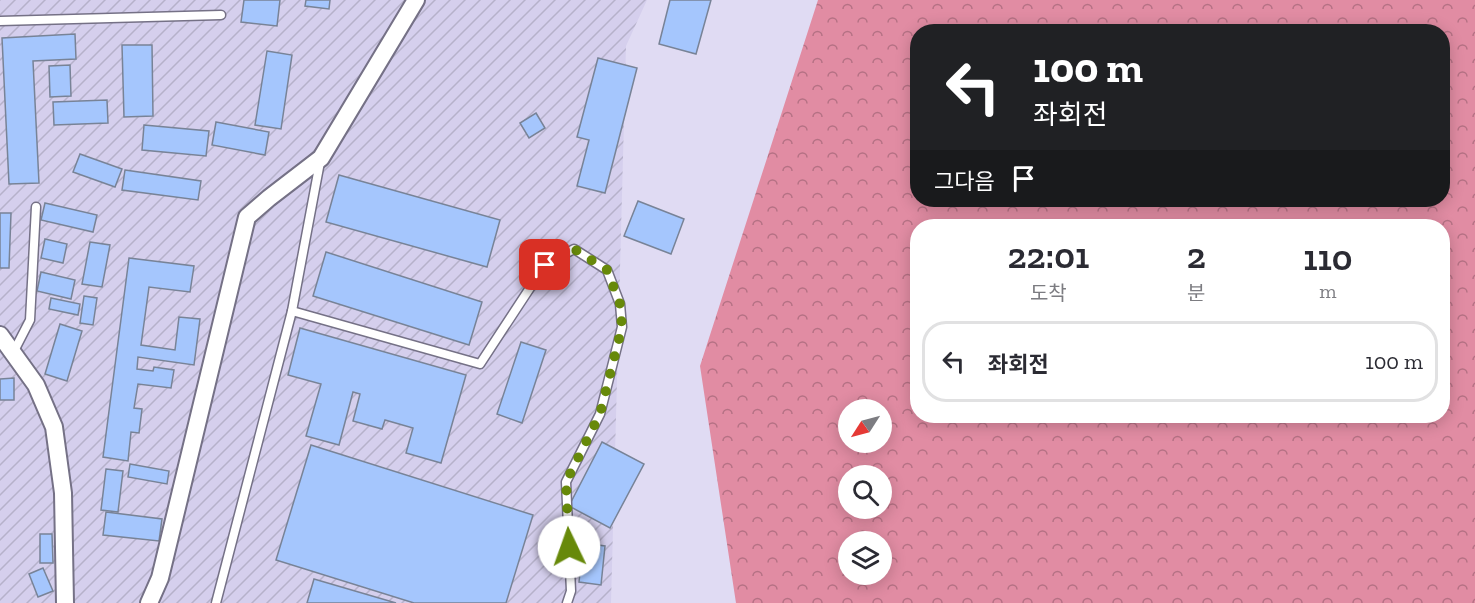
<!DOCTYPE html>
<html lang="ko">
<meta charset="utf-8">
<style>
body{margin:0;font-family:"Zilla Slab","Noto Sans KR",serif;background:#f2f2f3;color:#2b2b33;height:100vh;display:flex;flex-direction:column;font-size:22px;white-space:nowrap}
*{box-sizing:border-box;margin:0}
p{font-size:20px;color:#7c7c81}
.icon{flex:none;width:33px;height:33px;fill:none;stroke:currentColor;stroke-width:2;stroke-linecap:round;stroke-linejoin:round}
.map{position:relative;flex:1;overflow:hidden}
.sheet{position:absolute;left:910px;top:219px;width:540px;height:204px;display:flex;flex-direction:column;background:#fff;border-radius:24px;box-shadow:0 3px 15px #0003}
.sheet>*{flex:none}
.banner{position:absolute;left:910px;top:24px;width:540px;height:183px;border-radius:24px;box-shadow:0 3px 15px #0003;background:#202124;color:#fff;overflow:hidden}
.needle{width:39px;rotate:234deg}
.buttons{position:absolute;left:838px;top:399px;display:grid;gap:12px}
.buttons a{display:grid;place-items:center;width:54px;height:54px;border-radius:50%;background:#fff;box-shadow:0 3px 15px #0003;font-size:30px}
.pin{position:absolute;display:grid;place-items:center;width:51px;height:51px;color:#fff;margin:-26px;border-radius:12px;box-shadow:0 3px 9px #0006}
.me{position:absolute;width:66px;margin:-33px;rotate:357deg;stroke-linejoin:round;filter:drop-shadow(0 0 4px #0008)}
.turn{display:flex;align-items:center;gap:21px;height:126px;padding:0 24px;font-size:27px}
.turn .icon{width:78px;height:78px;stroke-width:2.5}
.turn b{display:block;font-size:42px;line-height:51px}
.then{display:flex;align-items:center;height:57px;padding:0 24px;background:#0003;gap:12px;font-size:22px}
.eta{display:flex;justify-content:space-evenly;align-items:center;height:102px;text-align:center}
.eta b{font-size:36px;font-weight:600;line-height:42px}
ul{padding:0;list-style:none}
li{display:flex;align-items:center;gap:18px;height:81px;margin:0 12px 9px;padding:0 12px;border:3px solid #e1e1e2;border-radius:24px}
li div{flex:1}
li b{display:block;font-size:22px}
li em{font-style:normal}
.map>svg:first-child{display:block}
</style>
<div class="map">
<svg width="1475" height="603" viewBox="0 0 1475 603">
<defs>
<pattern id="industrial-furrows" width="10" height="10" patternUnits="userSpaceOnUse" patternTransform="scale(1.5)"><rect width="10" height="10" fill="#d5cfed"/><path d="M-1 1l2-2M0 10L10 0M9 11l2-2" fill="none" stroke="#b6b1ca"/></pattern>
<pattern id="forest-crowns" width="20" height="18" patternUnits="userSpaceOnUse" patternTransform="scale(1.5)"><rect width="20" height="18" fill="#e18ca3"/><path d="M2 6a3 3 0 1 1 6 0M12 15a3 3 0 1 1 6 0" fill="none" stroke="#b57184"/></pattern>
</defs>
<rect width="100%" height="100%" fill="#e0dbf3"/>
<polygon fill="url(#industrial-furrows)" points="0,0 647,0 626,46 611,603 0,603"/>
<path fill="url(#forest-crowns)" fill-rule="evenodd" d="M818,0H1475V603H736L700,366ZM918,32H1443V200H918ZM918,226H1443V416H918ZM849,410H882V442H849ZM849,476H882V508H849ZM849,542H882V574H849Z"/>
<g fill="#a5c6fd" stroke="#788397" stroke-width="1.5">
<polygon points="244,0 280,0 277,26 241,22"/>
<polygon points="306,0 330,0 329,9 305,6"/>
<polygon points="670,0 711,0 696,54 659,44"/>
<polygon points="75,34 76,59 33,61 39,183 9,184 2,38"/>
<polygon points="122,45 152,45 153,116 124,117"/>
<polygon points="267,51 292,55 281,129 255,125"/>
<polygon points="598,58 637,68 605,193 577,186 589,140 577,137"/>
<polygon points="70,65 71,96 50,97 49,66"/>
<polygon points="107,100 108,123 54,125 53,102"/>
<polygon points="536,113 545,128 529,138 520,123"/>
<polygon points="216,122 269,132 265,155 212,145"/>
<polygon points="144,125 209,131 206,156 142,150"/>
<polygon points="80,154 122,169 115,187 73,172"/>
<polygon points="125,170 201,181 198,200 122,190"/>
<polygon points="339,175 500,220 487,267 326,222"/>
<polygon points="638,201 684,219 671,254 624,236"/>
<polygon points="45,203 97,215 93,232 41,220"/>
<polygon points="0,213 11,213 9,268 0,268"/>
<polygon points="45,239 67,244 63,263 41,258"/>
<polygon points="90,242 110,245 102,287 82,284"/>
<polygon points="326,252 482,302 469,345 313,296"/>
<polygon points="129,258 194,266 190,292 149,287 141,345 175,350 179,317 200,319 194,365 138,357 137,369 153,371 154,367 174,370 171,388 138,384 134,408 142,409 139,433 131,432 128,461 103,457"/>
<polygon points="41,272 75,280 71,299 37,291"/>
<polygon points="84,296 97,298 93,325 80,323"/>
<polygon points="51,298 80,304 78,315 49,309"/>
<polygon points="60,324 82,331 67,381 45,374"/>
<polygon points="300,328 466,375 441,463 406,453 413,428 385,420 382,429 353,421 360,394 353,392 339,445 306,436 321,384 288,375"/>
<polygon points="521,342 546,350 522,423 497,414"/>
<polygon points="14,378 14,400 0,400 0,379"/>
<polygon points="602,442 644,464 610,528 569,506"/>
<polygon points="311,445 533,515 506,603 414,603 276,560"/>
<polygon points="130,464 169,471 167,484 128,477"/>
<polygon points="106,469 123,471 118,512 101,510"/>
<polygon points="106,512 162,519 159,541 103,535"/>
<polygon points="40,534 52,534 53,563 40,563"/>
<polygon points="583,543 605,546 601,585 579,582"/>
<polygon points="43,568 53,591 38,597 29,574"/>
<polygon points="314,579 396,603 307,603"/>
</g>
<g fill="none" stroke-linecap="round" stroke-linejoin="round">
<defs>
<g id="lane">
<polyline points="0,21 221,15"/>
<polyline points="292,311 480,364 545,265 574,249 607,270 620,304 622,327 600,414 566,482 571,591 567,603"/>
<polyline points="13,353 30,320 36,207"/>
<polyline points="216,603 292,311 320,162"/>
</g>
<g id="street">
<polyline points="0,335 36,385 54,427 63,493 65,603"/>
<polyline points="149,603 160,578 247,217 269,198 321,158 416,0"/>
</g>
</defs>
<use href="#lane" stroke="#757186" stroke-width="11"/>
<use href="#street" stroke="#757186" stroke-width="20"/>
<use href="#lane" stroke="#fff" stroke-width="8"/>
<use href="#street" stroke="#fff" stroke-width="16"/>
</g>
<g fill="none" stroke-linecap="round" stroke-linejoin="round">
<polyline stroke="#67890a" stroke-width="10" stroke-dasharray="0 18" points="545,265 574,249 607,270 620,304 622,327 600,414 566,482 569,547"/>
</g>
</svg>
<div class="buttons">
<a><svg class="needle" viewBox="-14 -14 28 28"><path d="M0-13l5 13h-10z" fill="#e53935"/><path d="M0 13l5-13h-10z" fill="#7c7c81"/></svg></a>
<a><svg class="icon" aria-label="search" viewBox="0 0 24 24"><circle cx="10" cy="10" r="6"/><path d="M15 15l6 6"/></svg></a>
<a><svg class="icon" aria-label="layers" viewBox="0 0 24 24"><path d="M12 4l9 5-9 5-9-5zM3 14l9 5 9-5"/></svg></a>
</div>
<div class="pin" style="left:545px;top:265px;background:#d93025"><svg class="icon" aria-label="arrive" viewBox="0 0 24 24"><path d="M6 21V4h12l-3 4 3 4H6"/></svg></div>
<svg class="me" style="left:569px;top:547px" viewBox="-20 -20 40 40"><circle r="19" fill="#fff"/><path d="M0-13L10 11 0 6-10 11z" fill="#67890a"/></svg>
<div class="banner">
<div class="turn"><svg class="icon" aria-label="left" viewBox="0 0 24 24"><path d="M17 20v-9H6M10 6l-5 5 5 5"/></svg><div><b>100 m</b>좌회전</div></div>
<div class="then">그다음<svg class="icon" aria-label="arrive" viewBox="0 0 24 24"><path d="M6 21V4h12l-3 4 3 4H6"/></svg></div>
</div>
<section class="sheet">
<div class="eta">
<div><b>22:01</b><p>도착</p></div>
<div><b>2</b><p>분</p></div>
<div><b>110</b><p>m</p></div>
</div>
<ul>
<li><svg class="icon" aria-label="left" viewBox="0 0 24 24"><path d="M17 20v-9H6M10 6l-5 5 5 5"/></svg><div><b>좌회전</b></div><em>100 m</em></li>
</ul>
</section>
</div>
